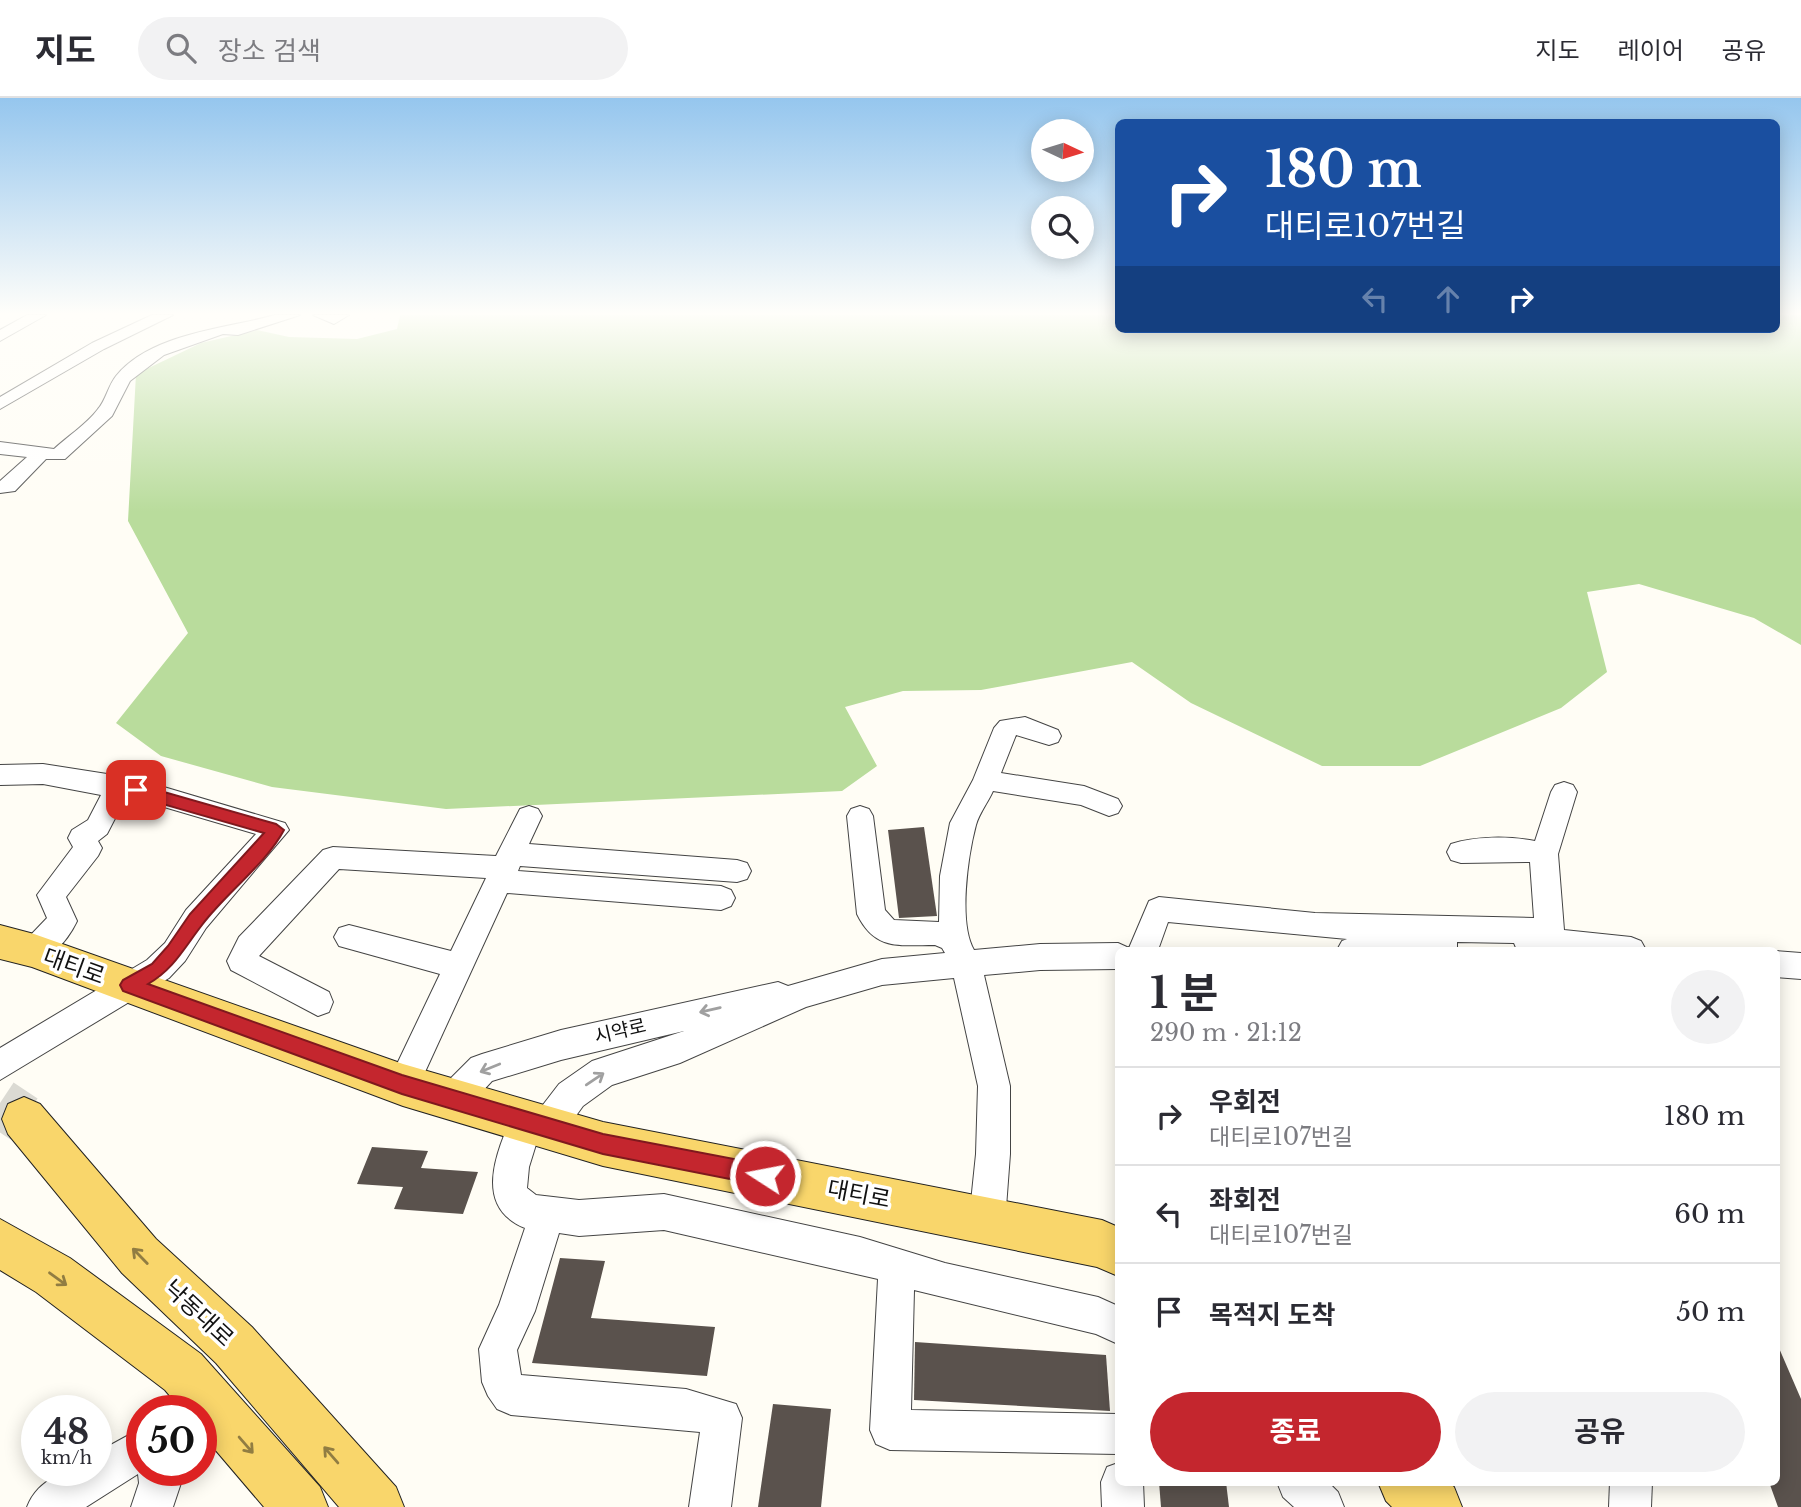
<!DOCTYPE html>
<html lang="ko">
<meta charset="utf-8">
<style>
body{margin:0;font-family:"Libre Baskerville","Noto Sans KR",serif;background:#f2f2f3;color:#2b2b33;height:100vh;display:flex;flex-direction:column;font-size:26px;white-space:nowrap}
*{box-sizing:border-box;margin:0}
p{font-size:23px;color:#7c7c81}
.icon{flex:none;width:38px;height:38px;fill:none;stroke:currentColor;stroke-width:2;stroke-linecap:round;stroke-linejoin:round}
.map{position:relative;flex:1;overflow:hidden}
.side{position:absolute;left:1115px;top:849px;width:665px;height:539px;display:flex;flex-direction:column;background:#fff;border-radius:10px;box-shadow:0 4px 18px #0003}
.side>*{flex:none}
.hud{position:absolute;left:1115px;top:21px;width:665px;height:214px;border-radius:10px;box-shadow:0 4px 18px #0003;background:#1a4fa0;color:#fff;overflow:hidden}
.needle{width:46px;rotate:94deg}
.buttons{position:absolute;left:1031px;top:21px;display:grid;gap:14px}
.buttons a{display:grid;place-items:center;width:63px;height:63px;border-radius:50%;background:#fff;box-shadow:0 4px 18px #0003;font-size:35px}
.speed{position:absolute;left:21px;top:1297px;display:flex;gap:14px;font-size:35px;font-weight:700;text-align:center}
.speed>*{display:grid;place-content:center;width:91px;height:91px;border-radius:50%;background:#fff;box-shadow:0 4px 18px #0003;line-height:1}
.speed small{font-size:18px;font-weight:400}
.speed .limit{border:10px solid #d22;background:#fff;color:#111}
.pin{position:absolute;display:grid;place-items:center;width:60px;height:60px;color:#fff;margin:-30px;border-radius:14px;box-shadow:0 4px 10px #0006}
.me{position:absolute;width:77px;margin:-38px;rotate:281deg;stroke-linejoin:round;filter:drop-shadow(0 0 5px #0008)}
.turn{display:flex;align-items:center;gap:24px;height:147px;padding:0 35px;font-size:32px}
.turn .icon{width:91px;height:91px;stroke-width:2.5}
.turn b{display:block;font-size:49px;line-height:60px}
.lanes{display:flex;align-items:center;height:66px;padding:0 35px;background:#0003;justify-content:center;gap:35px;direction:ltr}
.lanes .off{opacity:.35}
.round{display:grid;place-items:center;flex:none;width:74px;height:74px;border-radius:37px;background:#f2f2f3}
.summary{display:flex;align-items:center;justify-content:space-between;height:119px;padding:0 35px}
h1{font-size:42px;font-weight:700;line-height:52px}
.primary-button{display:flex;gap:14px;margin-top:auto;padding:14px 35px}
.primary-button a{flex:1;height:80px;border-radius:42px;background:#c4262e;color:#fff;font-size:28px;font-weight:700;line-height:80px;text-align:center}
.primary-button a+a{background:#f2f2f3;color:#2b2b33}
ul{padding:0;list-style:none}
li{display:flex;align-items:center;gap:21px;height:98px;padding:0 35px;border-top:2px solid #e1e1e2}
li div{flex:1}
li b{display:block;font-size:26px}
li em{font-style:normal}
header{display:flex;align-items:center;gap:42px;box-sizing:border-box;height:98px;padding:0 35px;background:#fff;border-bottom:2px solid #e1e1e2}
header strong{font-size:33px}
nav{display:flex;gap:38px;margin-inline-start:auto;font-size:24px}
.search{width:490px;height:63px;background:#f2f2f3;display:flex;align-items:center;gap:18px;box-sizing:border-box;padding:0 24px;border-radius:38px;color:#7c7c81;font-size:26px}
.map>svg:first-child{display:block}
</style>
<header>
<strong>지도</strong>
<div class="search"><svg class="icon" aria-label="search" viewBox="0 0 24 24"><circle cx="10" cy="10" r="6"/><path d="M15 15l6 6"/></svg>장소 검색</div>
<nav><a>지도</a><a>레이어</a><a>공유</a></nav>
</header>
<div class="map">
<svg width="1801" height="1409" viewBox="0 0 1801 1409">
<rect width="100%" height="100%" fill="#fffdf5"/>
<polygon fill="#b9dc9c" points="400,217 1118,217 1118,231 1776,231 1776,217 1801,217 1801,547 1754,520 1639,486 1587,494 1607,574 1561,610 1420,668 1322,668 1191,605 1132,564 981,592 903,593 845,609 877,668 842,693 446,711 272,689 161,658 116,625 188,535 128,423 136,276 201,245 257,232 289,239 357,241 397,231"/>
<g fill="#5a524d">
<polygon points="924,729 937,818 899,820 888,732"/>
<polygon points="372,1049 428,1053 421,1070 478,1074 463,1116 394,1111 403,1089 357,1086"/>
<polygon points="560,1160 605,1163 591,1220 715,1229 707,1278 532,1265"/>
<polygon points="1776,1243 1801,1301 1801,1409 1778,1409 1769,1384 1776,1384"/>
<polygon points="915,1244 1106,1257 1110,1313 914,1302"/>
<polygon points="773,1306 831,1311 821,1409 758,1409"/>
<polygon points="1159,1384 1226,1384 1229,1409 1161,1409"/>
</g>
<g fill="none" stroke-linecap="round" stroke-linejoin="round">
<polyline stroke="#dbdad3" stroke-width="49" stroke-dasharray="49 24" stroke-linecap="butt" points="0,1005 24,1021"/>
<defs>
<g id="minor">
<polygon points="27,217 46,217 0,243 0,232"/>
<polygon points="152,217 173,217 104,251 0,311 0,299 92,245"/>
<path d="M275,217H300L238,237L223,236L164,257L130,283L112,318L65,361H46L15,393L0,395V383L27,359L0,356V344L54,351C68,338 87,326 98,311C106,302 108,288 116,278C151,235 225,231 275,217Z"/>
<polygon points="313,217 349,217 334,226"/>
<path d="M1025,619L1058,632L1061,638L1058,644L1049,647L1016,637L1001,675L1084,688L1118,701L1122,708L1118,715L1109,718L1081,707L993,693C988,704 979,716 976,727C968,757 958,825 974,852L1040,846L1118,845L1129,850L1149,803L1159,799L1315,815L1534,820L1530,764L1461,765L1451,762L1447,754L1451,746C1475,738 1510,738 1535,743L1551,694L1555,687L1564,684L1573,687L1577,694L1558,756L1564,832L1631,839L1641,843L1646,852H1517L1514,845L1457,844V852H1337L1342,843L1347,841L1168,824L1158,852H1118V871L1040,872L984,877L1010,988V1056L1005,1123L1000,1136L987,1141L974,1136L969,1123L976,1056L978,988L954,880L882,887L806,909L680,965L612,987L583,1008L560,1040L548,1044L538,1040L529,1069L527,1090L536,1097L579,1102L664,1096L860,1139L945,1165L1098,1199L1118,1208V1246L1096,1236L914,1192L911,1312L1118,1316V1356L890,1352L876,1346L870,1332L878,1181L664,1132L579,1138L559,1135L535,1213L517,1252L521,1277L686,1291L736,1306L742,1320L731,1409H689L700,1334L511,1317L497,1311L488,1298L482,1284L479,1251L499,1207L525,1130C471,1108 498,1051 515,1011L527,1006L539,1012L559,986L592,963L684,933L561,962L492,983L465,1012L453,1017L441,1012L437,1001L441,990L471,960L482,956L561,932L778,884L788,888L882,861L945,855L942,850L935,847C899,847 875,853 857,816L847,718L851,711L860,708L869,711L873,718L885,812L894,822L939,824L940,778L950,725L973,682L994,630L1000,623Z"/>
<path d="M43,666L107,676L116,679L121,686L147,684L285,725L289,732L206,830L185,863L169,880L0,982V950L147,862L165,845L186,812L256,736L147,704L123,705L107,736L98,743L102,750L98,758L66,799L77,823C68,842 46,870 24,862L19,853L24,844L47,820L37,797L73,749L68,740L72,732L88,722L101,697L43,686L0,687V667Z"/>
<polygon points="529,708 538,711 542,718 529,746 737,762 747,765 751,773 747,781 737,784 520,768 518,773 721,788 731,792 735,800 731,808 721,812 507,795 414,998 403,1002 392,998 387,987 440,876 339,848 334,839 339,830 349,827 451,853 486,780 339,771 259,858 329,894 333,904 329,914 318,918 231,872 227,863 239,839 323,752 333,749 496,758 520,711"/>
<polygon points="1776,853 1801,855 1801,881 1776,879"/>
<path d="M138,1332L142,1333V1372H179L181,1385L173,1409H131L139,1385L138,1376L86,1409H27C39,1379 67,1372 96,1372V1355Z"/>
<polygon points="1118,1365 1118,1384 1143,1384 1144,1409 1102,1409 1101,1384 1107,1369"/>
<polygon points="1277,1384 1328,1384 1338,1394 1344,1409 1294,1409 1283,1399"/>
<polygon points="1610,1384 1652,1384 1651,1409 1609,1409"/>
</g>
<g id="major">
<polygon points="0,827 34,836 403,966 603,1024 1102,1122 1118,1129 1118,1178 1097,1169 603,1068 403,1008 32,869 0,861"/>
<polygon points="24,999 40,1006 156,1141 252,1229 396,1389 404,1409 339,1409 216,1265 122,1175 8,1036 2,1021 8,1006"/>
<polygon points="0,1121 70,1160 201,1256 320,1389 328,1409 264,1409 201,1335 201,1312 182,1312 165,1292 36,1194 0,1172"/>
<polygon points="1378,1384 1448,1384 1454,1389 1462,1409 1392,1409 1386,1403"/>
</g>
</defs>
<use href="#minor" stroke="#444" stroke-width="2"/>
<use href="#major" stroke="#222" stroke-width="2"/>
<use href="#minor" fill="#fff" fill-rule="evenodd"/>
<use href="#major" fill="#f9d66b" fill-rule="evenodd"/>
</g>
<defs><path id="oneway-shaft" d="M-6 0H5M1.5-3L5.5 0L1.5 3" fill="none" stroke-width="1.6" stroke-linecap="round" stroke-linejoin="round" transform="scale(1.75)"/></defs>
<g stroke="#a0a0a0">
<use href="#oneway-shaft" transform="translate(710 912) rotate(167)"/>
<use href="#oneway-shaft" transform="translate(490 970) rotate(158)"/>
<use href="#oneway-shaft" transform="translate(595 981) rotate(-34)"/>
</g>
<g stroke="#917d42">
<use href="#oneway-shaft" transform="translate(140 1158) rotate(-134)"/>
<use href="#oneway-shaft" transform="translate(58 1181) rotate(36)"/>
<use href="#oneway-shaft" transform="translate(246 1347) rotate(49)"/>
<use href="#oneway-shaft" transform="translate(331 1357) rotate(-131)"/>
</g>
<linearGradient id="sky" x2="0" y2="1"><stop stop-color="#95c6ee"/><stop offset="0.52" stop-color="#fffefa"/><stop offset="1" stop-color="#fffefa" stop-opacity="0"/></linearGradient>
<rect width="1801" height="414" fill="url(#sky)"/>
<path fill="#c4262e" stroke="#7f191e" stroke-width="2" d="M136,686L276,726L284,732C266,766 226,795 202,827C184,850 174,871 148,886L402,977L603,1036L765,1067L772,1070L776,1078L772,1085L765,1088L603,1056L402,996L123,893L120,887L123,882L152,866L168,848L190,816L264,735L131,697L128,692Z"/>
<g text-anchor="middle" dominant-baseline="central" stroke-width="7" stroke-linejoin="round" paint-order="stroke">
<g font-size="19" fill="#111" stroke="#fff">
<text transform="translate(620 933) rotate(-13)">시약로</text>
</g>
<g font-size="23" fill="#111" stroke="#fff">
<text transform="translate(74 868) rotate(20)">대티로</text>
<text transform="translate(859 1096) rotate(11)">대티로</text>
<text transform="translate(199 1215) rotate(43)">낙동대로</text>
</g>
</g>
</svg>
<div class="buttons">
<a><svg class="needle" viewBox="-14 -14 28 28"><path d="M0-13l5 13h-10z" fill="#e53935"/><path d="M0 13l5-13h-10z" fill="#7c7c81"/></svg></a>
<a><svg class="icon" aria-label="search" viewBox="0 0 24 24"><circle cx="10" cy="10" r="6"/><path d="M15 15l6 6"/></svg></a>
</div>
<div class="speed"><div>48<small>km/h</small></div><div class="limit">50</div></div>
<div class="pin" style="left:136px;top:692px;background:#d93025"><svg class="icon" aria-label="arrive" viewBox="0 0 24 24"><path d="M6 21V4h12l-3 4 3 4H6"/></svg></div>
<svg class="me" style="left:765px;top:1078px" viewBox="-20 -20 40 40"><circle r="17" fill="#c4262e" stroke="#fff" stroke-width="3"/><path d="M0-11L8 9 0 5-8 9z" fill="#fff"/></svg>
<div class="hud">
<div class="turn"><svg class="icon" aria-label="right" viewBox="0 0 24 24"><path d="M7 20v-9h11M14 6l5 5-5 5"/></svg><div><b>180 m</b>대티로107번길</div></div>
<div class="lanes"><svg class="icon off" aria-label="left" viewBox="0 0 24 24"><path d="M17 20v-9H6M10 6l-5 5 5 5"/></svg><svg class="icon off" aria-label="ahead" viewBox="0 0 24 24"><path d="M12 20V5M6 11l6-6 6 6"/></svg><svg class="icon" aria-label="right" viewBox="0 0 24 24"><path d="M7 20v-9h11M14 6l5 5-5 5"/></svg></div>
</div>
<section class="side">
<div class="summary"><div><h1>1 분</h1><p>290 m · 21:12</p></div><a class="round"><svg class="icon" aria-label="close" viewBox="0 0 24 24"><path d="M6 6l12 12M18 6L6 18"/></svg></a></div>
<ul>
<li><svg class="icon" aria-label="right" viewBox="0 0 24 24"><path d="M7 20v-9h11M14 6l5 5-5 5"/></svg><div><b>우회전</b><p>대티로107번길</p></div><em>180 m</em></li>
<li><svg class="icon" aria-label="left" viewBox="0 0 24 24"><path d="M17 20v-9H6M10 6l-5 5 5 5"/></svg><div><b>좌회전</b><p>대티로107번길</p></div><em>60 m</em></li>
<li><svg class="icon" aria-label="arrive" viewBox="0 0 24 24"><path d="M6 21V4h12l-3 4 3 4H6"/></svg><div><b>목적지 도착</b></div><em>50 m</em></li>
</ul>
<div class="primary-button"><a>종료</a><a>공유</a></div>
</section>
</div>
